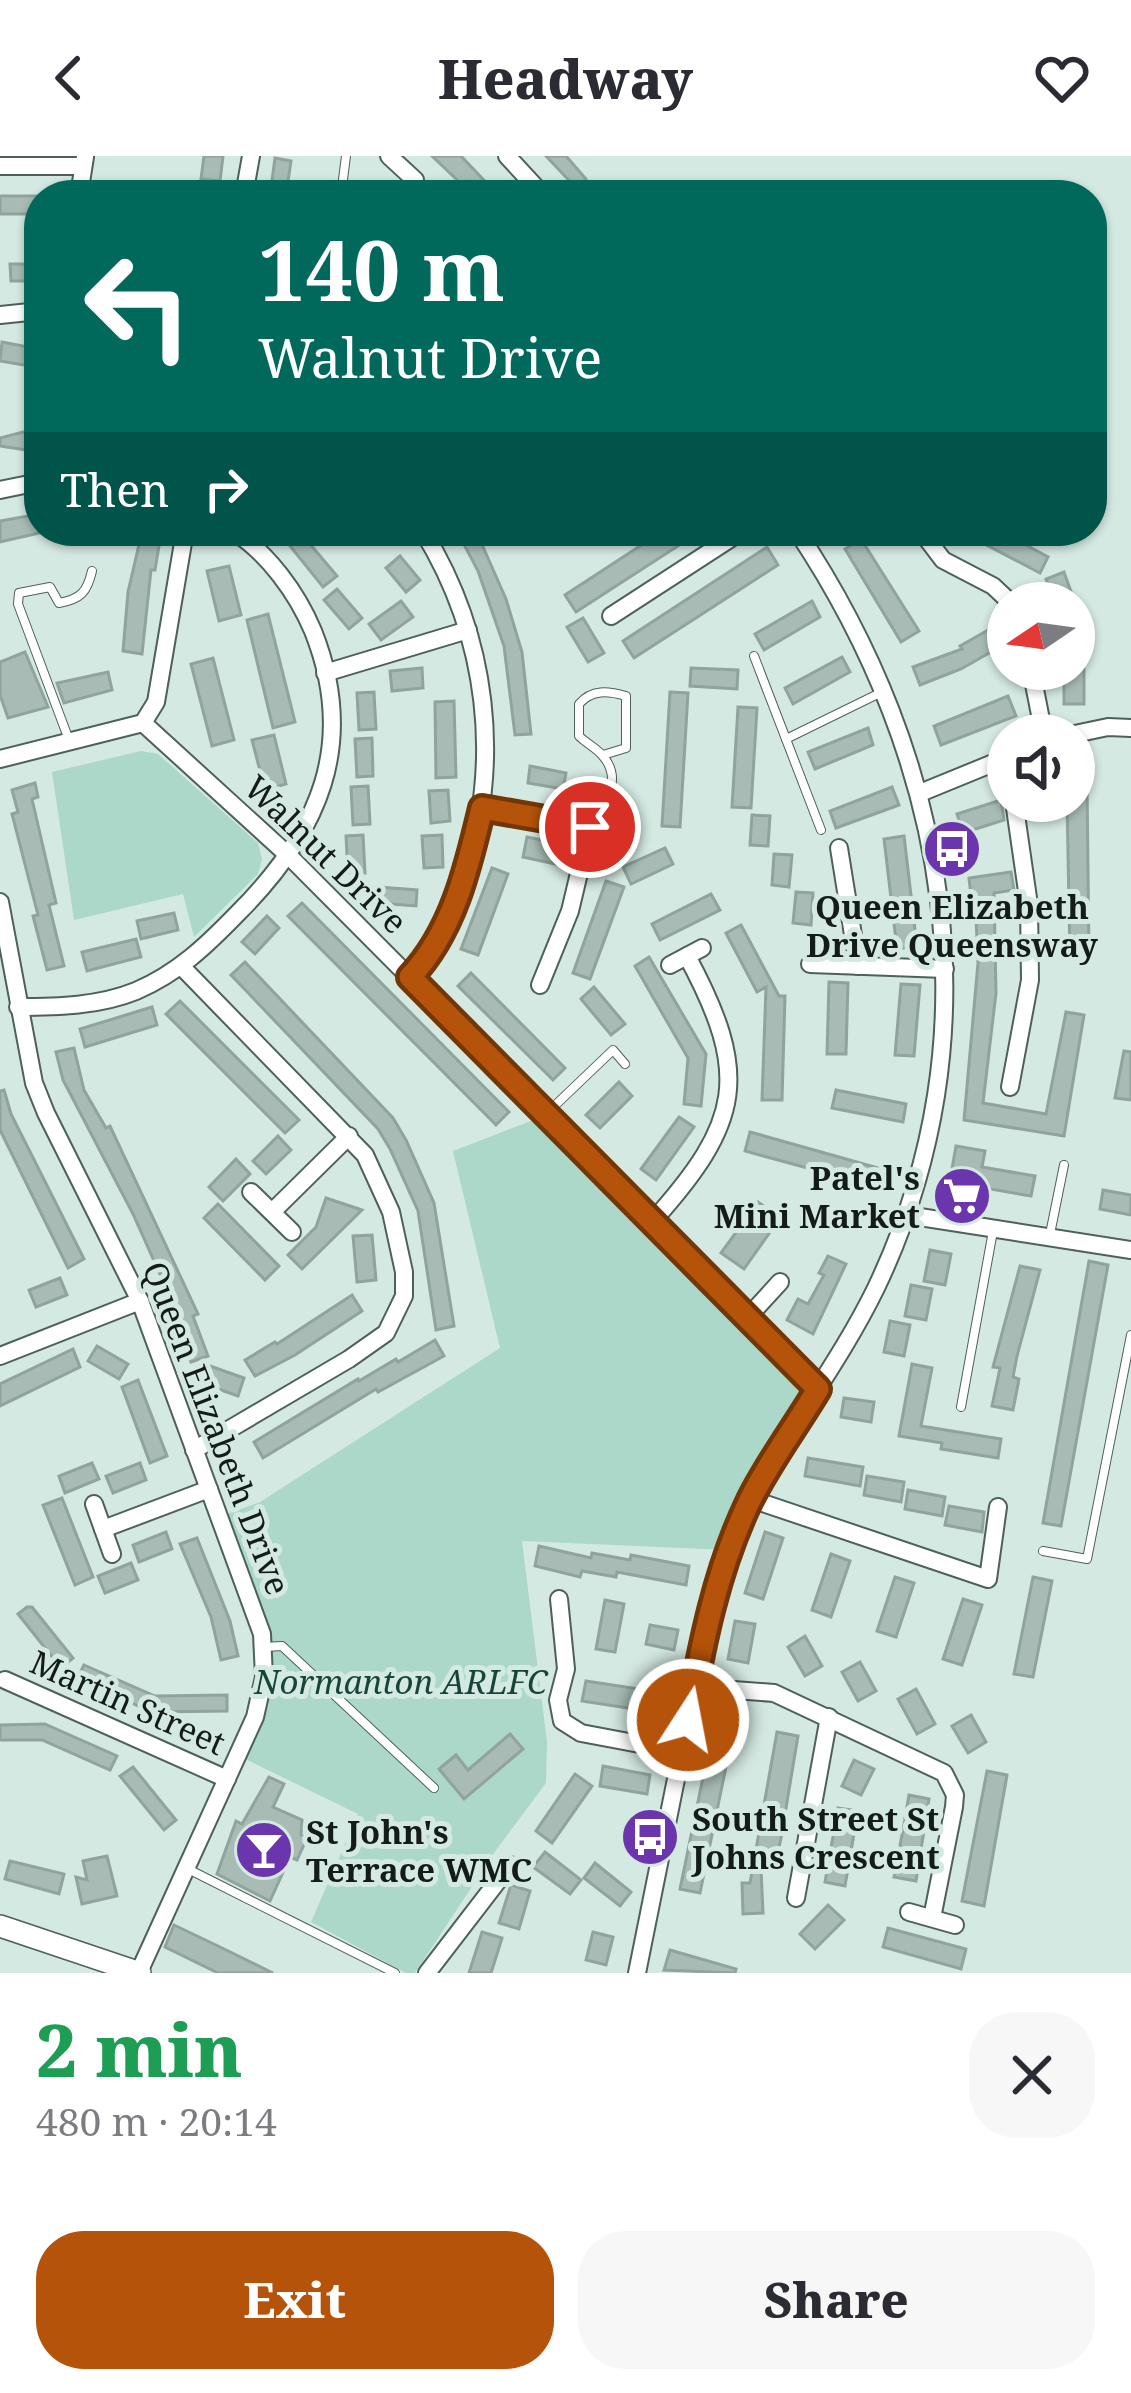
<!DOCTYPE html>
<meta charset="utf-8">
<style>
body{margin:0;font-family:"Noto Serif",serif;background:#f7f7f7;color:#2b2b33;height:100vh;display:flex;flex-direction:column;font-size:45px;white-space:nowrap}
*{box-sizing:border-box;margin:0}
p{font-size:39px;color:#7c7c81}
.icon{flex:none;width:66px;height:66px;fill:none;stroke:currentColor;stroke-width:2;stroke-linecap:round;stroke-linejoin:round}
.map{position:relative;height:1817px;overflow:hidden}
.drawer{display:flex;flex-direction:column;background:#fff;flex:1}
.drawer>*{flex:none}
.banner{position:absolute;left:24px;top:24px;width:1083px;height:366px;border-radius:48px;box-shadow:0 3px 9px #0004;background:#00695c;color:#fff;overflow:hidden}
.needle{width:78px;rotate:257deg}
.buttons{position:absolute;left:987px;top:426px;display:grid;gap:24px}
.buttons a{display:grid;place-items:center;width:108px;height:108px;border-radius:50%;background:#fff;box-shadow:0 3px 9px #0004;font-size:60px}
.pin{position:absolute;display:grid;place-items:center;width:102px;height:102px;color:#fff;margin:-51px;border:6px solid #fff;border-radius:50%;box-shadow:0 3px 12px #0007}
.me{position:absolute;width:132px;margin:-66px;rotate:11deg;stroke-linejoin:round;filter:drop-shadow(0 0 9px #0008)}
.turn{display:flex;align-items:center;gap:42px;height:252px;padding:0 36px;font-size:54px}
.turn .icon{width:156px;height:156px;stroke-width:2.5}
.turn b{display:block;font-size:84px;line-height:102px}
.then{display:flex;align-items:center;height:114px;padding:0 36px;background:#0003;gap:24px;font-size:45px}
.round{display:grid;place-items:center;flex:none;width:126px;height:126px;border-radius:48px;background:#f7f7f7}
.head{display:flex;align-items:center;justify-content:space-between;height:204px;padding:0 36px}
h1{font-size:72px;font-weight:800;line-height:90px;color:#1e9e55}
.primary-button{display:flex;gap:24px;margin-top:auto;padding:24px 36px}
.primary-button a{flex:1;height:138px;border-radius:48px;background:#b45309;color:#fff;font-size:48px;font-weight:800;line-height:138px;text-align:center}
.primary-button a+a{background:#f7f7f7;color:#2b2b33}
header{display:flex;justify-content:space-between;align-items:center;height:156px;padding:0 36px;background:#fff;font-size:54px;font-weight:800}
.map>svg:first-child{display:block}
</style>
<header><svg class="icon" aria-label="back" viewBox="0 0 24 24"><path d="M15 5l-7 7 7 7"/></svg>Headway<svg class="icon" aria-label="heart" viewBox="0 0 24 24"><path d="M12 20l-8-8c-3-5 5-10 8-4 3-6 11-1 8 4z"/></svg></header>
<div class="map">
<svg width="1131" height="1817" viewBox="0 0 1131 1817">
<rect width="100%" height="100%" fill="#d4e9e2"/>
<g fill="#abd8c9">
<polygon points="141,595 158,598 258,687 262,703 258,718 194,781 183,738 74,764 52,616"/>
<polygon points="544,960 819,1233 728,1394 522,1385 547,1586 546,1627 496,1694 415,1817 406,1817 311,1766 358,1658 237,1599 264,1499 219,1361 260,1346 500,1192 453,995"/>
</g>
<g fill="#a8bcb5" stroke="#90a49d" stroke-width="3">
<polygon points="204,0 223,0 220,25 201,23"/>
<polygon points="432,0 461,0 498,39 473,39"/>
<polygon points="546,0 566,0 586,23 576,32"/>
<polygon points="275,2 291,5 286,39 270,39"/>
<rect x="0" y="40" width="39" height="18"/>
<polygon points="10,108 39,108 39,125 11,125"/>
<polygon points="2,186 33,192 30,210 0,205"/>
<polygon points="23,276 39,278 39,296 0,290 0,282"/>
<polygon points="39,358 39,377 0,386 0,365"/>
<polygon points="278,375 299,375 337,420 323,431"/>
<polygon points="457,375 476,375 506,443 522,496 531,578 515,579 504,490 478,415"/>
<polygon points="663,375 701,375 576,456 565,439"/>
<polygon points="984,375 1000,375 1048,401 1040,417 979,385"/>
<polygon points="141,380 160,384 155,414 151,414 142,498 123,495 128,436"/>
<polygon points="861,383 919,475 901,486 845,393"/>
<polygon points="767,391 778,409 634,502 623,485"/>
<polygon points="400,400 420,424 406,436 386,412"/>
<polygon points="229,410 241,459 219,465 207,415"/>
<polygon points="1064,416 1075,447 1055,447 1046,423"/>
<polygon points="337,433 362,462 349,473 324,444"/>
<polygon points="401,445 413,461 381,484 369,468"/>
<polygon points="812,445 820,461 764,494 755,478"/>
<polygon points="268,458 295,566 273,572 247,464"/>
<polygon points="583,462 604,497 588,506 567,471"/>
<polygon points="997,469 1007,487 961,513 920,529 913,511 962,493 960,490"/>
<polygon points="25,496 48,551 8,562 0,539 0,506"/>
<polygon points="842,501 850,516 793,548 785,532"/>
<polygon points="213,502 234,584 212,590 191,508"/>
<polygon points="422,512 423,532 392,535 390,515"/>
<polygon points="691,512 738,514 737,533 690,530"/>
<rect x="1064" y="513" width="20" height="35"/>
<polygon points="108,516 112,534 64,547 57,527"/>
<polygon points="374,536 376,573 359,574 357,537"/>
<polygon points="670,536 688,537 680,671 662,670"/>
<polygon points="1008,540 1016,560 941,589 934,570"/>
<polygon points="454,545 456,621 436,622 435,546"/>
<polygon points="738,551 757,552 751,652 732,651"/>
<polygon points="868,572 873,589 815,613 808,596"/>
<polygon points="274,579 286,628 265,634 252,584"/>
<polygon points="372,582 373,620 357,621 355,583"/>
<polygon points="530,610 566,617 563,633 528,627"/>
<polygon points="1074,626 1087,626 1089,802 1070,803 1067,645 1074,645"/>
<polygon points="35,627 38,641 32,643 56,747 49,749 64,810 47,814 33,760 38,759 12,658 18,656 12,634"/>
<polygon points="368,630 370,668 353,669 351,631"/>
<polygon points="892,631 899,649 836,672 830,655"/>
<polygon points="448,634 450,665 431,667 429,635"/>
<polygon points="1001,644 1004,664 963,677 957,658"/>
<polygon points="752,659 770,660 768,690 750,689"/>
<polygon points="363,679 365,717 348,717 346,680"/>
<polygon points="442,679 443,711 424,712 422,680"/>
<polygon points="904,680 917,790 897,793 884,683"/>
<polygon points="527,681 565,689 560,709 523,701"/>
<polygon points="665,692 673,708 631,728 623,711"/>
<polygon points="774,698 792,699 789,731 772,729"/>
<polygon points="492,712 508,718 478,799 461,793"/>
<polygon points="1011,716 1014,734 994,737 996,837 983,947 1046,958 1066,856 1084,859 1064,980 964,964 978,807 975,739 971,740 969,722"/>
<polygon points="606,725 624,731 590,823 573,817"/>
<polygon points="379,731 417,734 416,750 378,747"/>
<polygon points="796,736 813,737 811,769 793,767"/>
<polygon points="711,738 720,754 660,784 652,768"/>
<polygon points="302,747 509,956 496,969 288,760"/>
<polygon points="174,757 178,774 141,783 137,765"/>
<polygon points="267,760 279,772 255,798 242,786"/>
<polygon points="741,769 779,840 785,840 782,944 762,944 766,831 757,836 726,777"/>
<polygon points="136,783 141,801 87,815 82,796"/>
<polygon points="649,801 706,898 701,950 684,948 688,902 635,810"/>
<polygon points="245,806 393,962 406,984 434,1047 454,1170 436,1174 418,1055 390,993 378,973 231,819"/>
<polygon points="471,817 565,912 553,924 458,830"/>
<polygon points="829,826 848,827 846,898 827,898"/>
<polygon points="901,828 920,829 914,900 895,899"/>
<polygon points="594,831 625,868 611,879 581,843"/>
<polygon points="180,845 299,964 285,977 166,858"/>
<polygon points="152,851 157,869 85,891 80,873"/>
<polygon points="74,892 84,934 106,972 110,970 198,1158 193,1160 208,1200 191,1206 180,1176 185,1174 133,1058 63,924 56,896"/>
<polygon points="1124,895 1131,896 1131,944 1115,942"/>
<polygon points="619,926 632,940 600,972 586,959"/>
<polygon points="4,934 11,958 84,1103 68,1112 0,974 0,935"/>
<polygon points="836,934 906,948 903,966 832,952"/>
<polygon points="679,961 694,971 656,1024 641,1013"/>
<polygon points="750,976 889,1015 884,1033 745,995"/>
<polygon points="278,980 291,994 266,1018 253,1005"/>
<polygon points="956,990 985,995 982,1011 1035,1020 1031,1040 979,1031 975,1052 946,1047"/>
<polygon points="236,1003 250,1018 223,1045 209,1031"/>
<polygon points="1103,1034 1131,1039 1131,1059 1100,1053"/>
<polygon points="326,1042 362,1054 302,1113 288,1099 316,1071"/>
<polygon points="758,1046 780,1062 744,1113 721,1097"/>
<polygon points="218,1048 279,1110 265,1124 204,1062"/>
<polygon points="372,1079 376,1124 357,1126 353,1080"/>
<polygon points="930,1094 951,1098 945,1129 924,1125"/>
<polygon points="828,1100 846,1108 813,1178 787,1164 798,1143 808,1148 824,1119 819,1117"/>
<polygon points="1089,1105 1108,1109 1061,1370 1043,1367"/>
<polygon points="1020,1110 1040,1114 1017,1200 1013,1221 1019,1223 1013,1254 992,1250 1000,1212 993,1211"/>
<polygon points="60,1122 67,1139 36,1151 29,1134"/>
<polygon points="911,1129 932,1133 926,1164 905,1160"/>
<polygon points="352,1139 362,1155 295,1199 255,1220 245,1204 275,1186 277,1188"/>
<polygon points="890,1165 910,1169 904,1200 884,1196"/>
<polygon points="435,1184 444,1200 378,1236 376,1233 263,1302 254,1286 358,1223 359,1225 396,1203 398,1206"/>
<polygon points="97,1190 128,1208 119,1223 88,1205"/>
<polygon points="73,1193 80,1211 0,1250 0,1228"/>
<polygon points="912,1208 932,1212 921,1270 1001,1283 998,1302 941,1293 942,1287 899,1280"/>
<polygon points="210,1210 244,1222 238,1240 204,1228"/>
<polygon points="138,1224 167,1300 150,1307 122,1231"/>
<polygon points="844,1242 874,1246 871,1266 841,1261"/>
<polygon points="808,1302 863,1311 860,1330 805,1320"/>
<polygon points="92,1307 99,1323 65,1337 59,1320"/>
<polygon points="140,1307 146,1324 113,1337 106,1320"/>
<polygon points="867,1320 904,1326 901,1346 864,1339"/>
<polygon points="908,1334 945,1341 942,1360 905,1353"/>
<polygon points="62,1342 93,1421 75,1429 43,1349"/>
<polygon points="949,1350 984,1356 982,1376 945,1369"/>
<polygon points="166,1376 172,1393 139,1406 133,1389"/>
<polygon points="765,1376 783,1382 763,1443 745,1437"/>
<polygon points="197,1382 230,1465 238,1500 221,1504 211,1461 180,1388"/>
<polygon points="539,1390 591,1402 592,1397 630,1404 631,1399 689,1410 686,1429 617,1416 616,1421 582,1415 580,1421 535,1410"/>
<polygon points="831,1398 850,1405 831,1461 812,1454"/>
<polygon points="131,1407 138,1424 105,1437 98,1420"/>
<polygon points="895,1421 914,1427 896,1481 877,1475"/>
<polygon points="1033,1421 1052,1425 1033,1521 1014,1518"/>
<polygon points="963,1443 982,1449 962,1509 943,1503"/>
<polygon points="605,1444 624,1448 615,1496 596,1493"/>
<polygon points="27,1451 32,1451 73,1502 61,1512 18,1458"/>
<polygon points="735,1465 755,1468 748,1507 728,1503"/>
<polygon points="650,1469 678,1474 674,1494 646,1488"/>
<polygon points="805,1480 822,1510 805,1520 788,1491"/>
<polygon points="860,1506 876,1535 858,1545 842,1516"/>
<polygon points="84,1509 155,1540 227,1539 227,1555 152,1556 77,1523"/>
<polygon points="586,1525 665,1537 661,1557 582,1545"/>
<polygon points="916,1533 935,1568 917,1578 898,1543"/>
<polygon points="971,1559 986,1586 968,1597 952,1570"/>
<polygon points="715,1563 735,1567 700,1737 680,1733"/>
<polygon points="45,1568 117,1600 110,1614 42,1584 0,1584 0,1569"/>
<polygon points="777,1576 798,1580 781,1682 774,1715 761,1713 763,1757 743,1758 742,1727 750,1727"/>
<polygon points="510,1578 523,1593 464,1643 439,1613 456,1599 468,1614"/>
<polygon points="854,1604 874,1613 861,1639 842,1630"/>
<polygon points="603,1610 650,1619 647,1638 600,1630"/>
<polygon points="133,1611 176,1664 164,1674 120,1620"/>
<polygon points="987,1615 1007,1619 984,1750 962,1745"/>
<polygon points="575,1618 592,1630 552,1687 536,1675"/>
<polygon points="269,1621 284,1628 273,1651 302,1664 301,1679 307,1682 297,1704 290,1701 270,1745 217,1718 236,1665 242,1668"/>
<polygon points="909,1639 929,1643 916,1725 894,1721 905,1663 909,1663 905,1662"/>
<polygon points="838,1652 858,1655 845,1730 825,1726"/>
<polygon points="545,1696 581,1724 570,1738 533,1711"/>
<polygon points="107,1700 117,1740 82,1748 76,1721 87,1724 83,1705"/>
<polygon points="10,1705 64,1718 59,1738 5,1723"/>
<polygon points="595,1707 631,1736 620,1750 584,1722"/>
<polygon points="511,1729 530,1735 519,1773 499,1767"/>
<polygon points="828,1749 844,1764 815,1793 800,1778"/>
<polygon points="174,1769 218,1790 273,1817 218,1817 165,1791"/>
<polygon points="888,1772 966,1793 961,1813 883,1791"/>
<polygon points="482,1776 502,1782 498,1795 491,1817 469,1817"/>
<polygon points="593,1776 613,1781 606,1809 586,1804"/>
<polygon points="670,1794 736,1813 735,1817 664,1814"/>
</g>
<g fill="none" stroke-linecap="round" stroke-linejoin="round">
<defs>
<g id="service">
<polyline points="341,39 346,0"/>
<polyline points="754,500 821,674"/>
<polyline points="786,583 882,536"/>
<path d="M69,584L18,448L19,437L50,431L59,447C81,443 87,436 92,415"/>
<path d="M591,670C605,648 624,623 602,599C596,592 586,587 579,580V548C592,533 608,535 626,540V592L603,599"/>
<polyline points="545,959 613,894 625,908"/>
<polyline points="1050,1078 1064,1009"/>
<polyline points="961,1251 993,1075"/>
<polyline points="1043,1395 1087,1403 1131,1179"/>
<polyline points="265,1491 282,1490 434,1632"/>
<polyline points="188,1713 395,1817"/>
</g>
<g id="minor">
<polyline points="389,0 415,24 414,39"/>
<polyline points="507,0 543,39"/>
<polyline points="0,10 83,10"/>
<polyline points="79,39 85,1"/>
<polyline points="244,39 251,0"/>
<polyline points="0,159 39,155"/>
<polyline points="0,334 39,326"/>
<polyline points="921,375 943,404 993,430 1011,447"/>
<polyline points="611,460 742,375"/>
<polyline points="1031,513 1044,579"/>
<polyline points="325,517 468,474"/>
<polyline points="143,567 289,700 819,1233"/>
<polyline points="1070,579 1108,571 1131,572"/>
<polyline points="0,603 143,567 156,546 185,375"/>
<polyline points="920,637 1008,601"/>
<polyline points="482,652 590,671 570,755 540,829"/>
<polyline points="839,692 858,810"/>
<polyline points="0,746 34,927 46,957 140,1145 262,1478 264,1521 255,1561 139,1816"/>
<polyline points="810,808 945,813"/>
<polyline points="670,809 702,792"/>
<polyline points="182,811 365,999 391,1056 404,1116 404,1140 386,1177 349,1203 194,1294"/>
<path d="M410,821C436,794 450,760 463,724C503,607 488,481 423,375"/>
<path d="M18,851C58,851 99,850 136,835C178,817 207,789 238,757C319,676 358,588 313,475C297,437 268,397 233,375"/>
<polyline points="1010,931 1030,824 1029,749 1014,645"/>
<polyline points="251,1036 292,1076"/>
<polyline points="272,1056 349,980"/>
<polyline points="907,1059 1131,1094"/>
<path d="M652,1066C742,966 751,919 687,800"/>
<polyline points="749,1160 780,1126"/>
<polyline points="0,1200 140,1145"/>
<polyline points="751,1343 988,1423 998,1351"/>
<polyline points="94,1348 112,1398"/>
<polyline points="103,1373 209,1333"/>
<polyline points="559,1443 566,1513 558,1544 562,1565 581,1577 682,1596"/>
<polyline points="5,1524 227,1623"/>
<polyline points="694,1531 774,1537 944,1617 955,1639 954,1651 932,1762"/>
<polyline points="796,1742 829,1561"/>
<polyline points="909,1756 955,1769"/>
<polyline points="427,1817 510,1709"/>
<path d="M637,1817L712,1444C723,1410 734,1375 751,1343C789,1270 840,1206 876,1132C997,879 949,603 797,375"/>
</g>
<polyline id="tertiary" points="0,1770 140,1817"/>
</defs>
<use href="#service" stroke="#4e605a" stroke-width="10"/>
<use href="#minor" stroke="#4e605a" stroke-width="20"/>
<use href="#tertiary" stroke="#4e605a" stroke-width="24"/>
<use href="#service" stroke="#fff" stroke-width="8"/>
<use href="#minor" stroke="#fff" stroke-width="16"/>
<use href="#tertiary" stroke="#fff" stroke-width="21"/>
</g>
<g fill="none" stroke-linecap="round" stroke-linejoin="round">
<defs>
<path id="route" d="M590,671L482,652C468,711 453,776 410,821L818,1233C796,1270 768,1307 749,1346C716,1415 702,1489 688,1564"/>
</defs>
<use href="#route" stroke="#753606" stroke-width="30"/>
<use href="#route" stroke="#b45309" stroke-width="21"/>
</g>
<defs>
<symbol id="bus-disc" viewBox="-11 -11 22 22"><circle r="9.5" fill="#6b36ad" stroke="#d4e9e2"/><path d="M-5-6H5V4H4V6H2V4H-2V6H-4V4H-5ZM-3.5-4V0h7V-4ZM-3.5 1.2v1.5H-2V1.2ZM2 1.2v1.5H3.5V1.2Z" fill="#fff"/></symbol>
<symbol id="supermarket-disc" viewBox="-11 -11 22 22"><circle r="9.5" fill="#6b36ad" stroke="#d4e9e2"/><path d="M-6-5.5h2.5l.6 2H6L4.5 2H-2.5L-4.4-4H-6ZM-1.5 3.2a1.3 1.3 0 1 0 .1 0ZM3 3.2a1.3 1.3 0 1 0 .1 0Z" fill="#fff"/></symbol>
<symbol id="bar-disc" viewBox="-11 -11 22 22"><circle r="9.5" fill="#6b36ad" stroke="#d4e9e2"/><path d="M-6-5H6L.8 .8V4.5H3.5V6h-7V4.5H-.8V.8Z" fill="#fff"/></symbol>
</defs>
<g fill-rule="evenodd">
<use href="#bus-disc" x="919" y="660" width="66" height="66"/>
<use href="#supermarket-disc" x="929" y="1007" width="66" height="66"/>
<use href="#bus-disc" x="617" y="1648" width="66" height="66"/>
<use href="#bar-disc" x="231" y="1661" width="66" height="66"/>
</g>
<g text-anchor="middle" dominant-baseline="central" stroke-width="10" stroke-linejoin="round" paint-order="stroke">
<g font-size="33" fill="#141c19" stroke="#d4e9e2">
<text transform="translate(326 698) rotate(44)">Walnut Drive</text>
<text transform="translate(217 1272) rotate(69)">Queen Elizabeth Drive</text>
<text transform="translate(128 1546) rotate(24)">Martin Street</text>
</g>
<g font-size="33" font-weight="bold" fill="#141c19" stroke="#d4e9e2" text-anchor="start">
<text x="952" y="750" text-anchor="middle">Queen Elizabeth<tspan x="952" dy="38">Drive Queensway</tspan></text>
<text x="920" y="1021" text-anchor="end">Patel's<tspan x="920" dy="38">Mini Market</tspan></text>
<text x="692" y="1662">South Street St<tspan x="692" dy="38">Johns Crescent</tspan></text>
<text x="306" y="1675">St John's<tspan x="306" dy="38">Terrace WMC</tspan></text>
</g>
<g font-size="33" font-style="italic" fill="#184539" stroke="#d4e9e2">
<text x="401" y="1525">Normanton ARLFC</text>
</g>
</g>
</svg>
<div class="buttons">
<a><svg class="needle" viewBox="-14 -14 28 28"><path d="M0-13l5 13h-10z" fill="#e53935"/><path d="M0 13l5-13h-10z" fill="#7c7c81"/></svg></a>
<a><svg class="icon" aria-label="sound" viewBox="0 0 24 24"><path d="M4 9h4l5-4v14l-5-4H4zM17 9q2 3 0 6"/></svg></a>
</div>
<div class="pin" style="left:590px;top:671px;background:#d93025"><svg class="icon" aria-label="arrive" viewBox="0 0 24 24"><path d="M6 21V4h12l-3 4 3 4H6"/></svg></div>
<svg class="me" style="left:688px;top:1564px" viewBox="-20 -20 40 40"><circle r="17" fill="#b45309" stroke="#fff" stroke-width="3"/><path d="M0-11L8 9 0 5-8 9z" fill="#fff"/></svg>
<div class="banner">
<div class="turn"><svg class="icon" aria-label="left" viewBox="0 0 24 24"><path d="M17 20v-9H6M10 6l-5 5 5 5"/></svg><div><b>140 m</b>Walnut Drive</div></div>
<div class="then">Then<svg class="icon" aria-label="right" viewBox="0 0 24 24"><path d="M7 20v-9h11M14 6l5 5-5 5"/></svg></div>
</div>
</div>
<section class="drawer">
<div class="head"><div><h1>2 min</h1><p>480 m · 20:14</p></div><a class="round"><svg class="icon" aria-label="close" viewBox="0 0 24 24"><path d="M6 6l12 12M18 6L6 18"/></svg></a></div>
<div class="primary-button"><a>Exit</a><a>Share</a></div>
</section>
